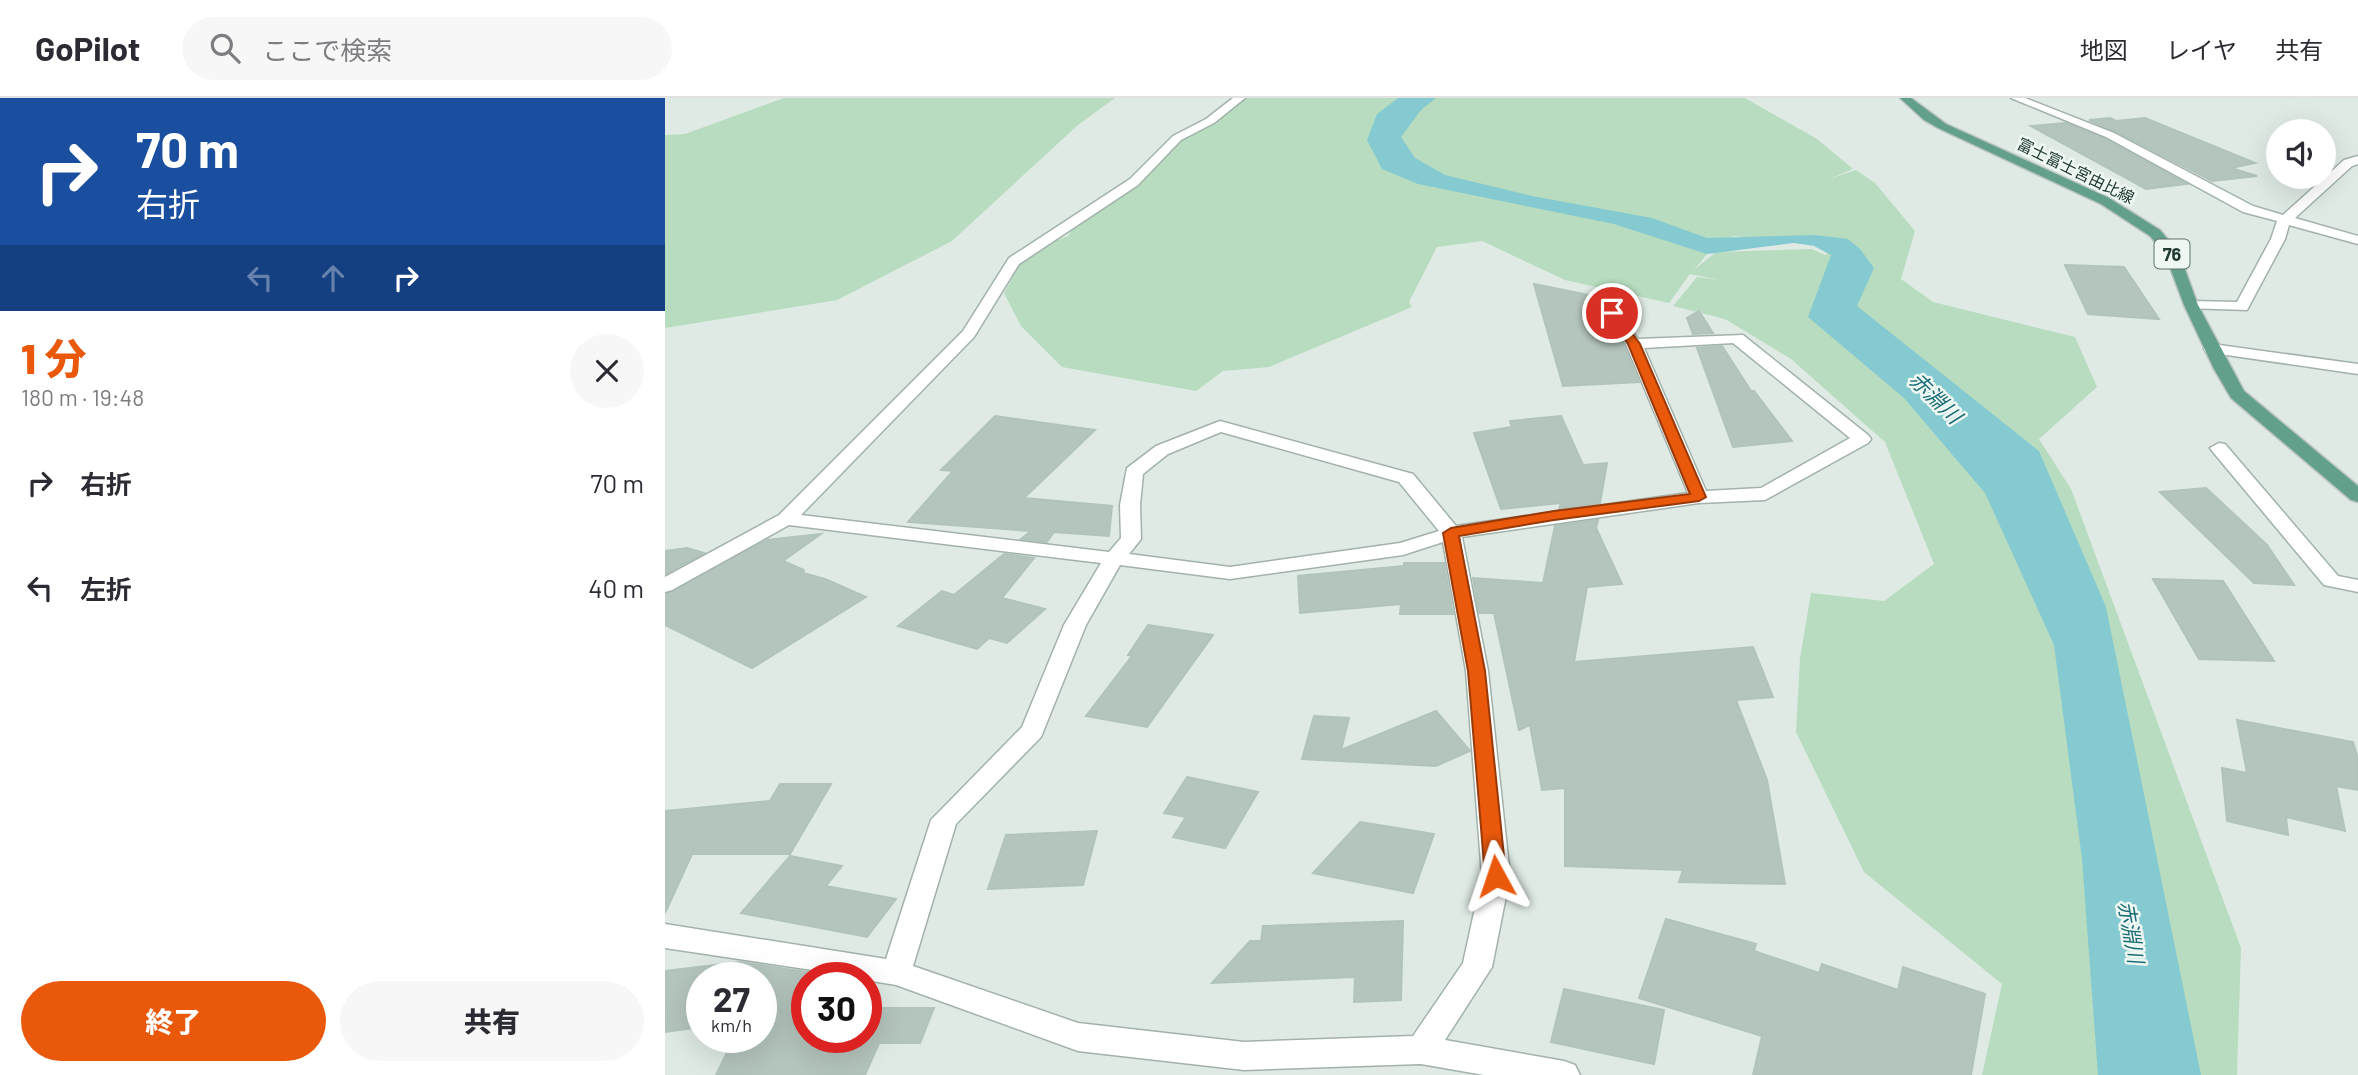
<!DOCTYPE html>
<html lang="ja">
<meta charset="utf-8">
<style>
body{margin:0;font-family:Barlow,"Noto Sans JP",sans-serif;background:#f7f7f7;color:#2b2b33;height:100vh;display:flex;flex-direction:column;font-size:26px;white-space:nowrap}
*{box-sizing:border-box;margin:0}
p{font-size:23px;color:#7c7c81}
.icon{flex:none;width:38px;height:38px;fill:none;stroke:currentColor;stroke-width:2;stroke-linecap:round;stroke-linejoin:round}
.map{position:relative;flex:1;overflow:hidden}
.side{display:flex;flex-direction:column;background:#fff;width:665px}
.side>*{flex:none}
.hud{background:#1a4fa0;color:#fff;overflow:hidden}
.buttons{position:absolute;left:1601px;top:21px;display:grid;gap:14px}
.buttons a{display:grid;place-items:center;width:70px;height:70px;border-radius:50%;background:#fff;box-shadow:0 7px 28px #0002;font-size:35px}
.speed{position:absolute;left:21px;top:864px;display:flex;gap:14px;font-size:35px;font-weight:700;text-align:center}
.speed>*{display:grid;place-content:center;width:91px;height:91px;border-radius:50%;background:#fff;box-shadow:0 7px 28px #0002;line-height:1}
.speed small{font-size:18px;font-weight:400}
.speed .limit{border:10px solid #d22;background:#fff;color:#111}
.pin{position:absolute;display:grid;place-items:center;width:60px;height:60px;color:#fff;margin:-30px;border:4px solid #fff;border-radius:50%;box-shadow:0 2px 7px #0007}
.me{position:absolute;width:77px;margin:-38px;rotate:355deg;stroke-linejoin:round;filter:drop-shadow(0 0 5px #0008)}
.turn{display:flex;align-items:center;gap:24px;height:147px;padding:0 21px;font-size:32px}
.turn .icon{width:91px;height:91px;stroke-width:2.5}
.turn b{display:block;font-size:49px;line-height:60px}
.lanes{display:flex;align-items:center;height:66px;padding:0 21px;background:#0003;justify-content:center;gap:35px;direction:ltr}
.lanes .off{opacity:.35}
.round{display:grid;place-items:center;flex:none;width:74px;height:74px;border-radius:37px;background:#f7f7f7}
.head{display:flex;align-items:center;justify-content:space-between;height:119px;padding:0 21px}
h1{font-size:42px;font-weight:800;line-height:52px;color:#ea580c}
.cta{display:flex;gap:14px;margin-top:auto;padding:14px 21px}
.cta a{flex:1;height:80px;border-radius:42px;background:#ea580c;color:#fff;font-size:28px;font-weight:800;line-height:80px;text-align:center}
.cta a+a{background:#f7f7f7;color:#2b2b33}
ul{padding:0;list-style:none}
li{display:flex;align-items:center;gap:21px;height:105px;padding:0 21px}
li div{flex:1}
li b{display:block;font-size:26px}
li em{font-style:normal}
header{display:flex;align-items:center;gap:42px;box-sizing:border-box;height:98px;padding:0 35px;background:#fff;border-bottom:2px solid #e1e1e2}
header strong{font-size:33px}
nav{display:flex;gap:38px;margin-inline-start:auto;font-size:24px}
.search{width:490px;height:63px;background:#f7f7f7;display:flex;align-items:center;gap:18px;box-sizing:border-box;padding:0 24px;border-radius:38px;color:#7c7c81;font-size:26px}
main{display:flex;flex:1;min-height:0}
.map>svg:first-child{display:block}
</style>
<header>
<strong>GoPilot</strong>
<div class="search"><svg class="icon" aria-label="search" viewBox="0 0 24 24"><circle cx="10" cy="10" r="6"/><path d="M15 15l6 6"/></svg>ここで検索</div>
<nav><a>地図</a><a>レイヤ</a><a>共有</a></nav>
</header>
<main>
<section class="side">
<div class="hud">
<div class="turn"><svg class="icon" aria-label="right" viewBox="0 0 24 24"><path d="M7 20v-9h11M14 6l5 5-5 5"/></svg><div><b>70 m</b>右折</div></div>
<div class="lanes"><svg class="icon off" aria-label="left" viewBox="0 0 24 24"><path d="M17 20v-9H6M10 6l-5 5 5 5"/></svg><svg class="icon off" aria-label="ahead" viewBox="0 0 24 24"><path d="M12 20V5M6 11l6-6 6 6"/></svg><svg class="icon" aria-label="right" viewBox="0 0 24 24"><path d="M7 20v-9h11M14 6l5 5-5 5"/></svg></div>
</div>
<div class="head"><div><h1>1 分</h1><p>180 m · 19:48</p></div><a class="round"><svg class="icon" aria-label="close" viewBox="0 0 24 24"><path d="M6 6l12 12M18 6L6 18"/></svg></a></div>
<ul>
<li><svg class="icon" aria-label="right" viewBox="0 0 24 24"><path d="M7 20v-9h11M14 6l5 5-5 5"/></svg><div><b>右折</b></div><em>70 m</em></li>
<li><svg class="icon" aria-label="left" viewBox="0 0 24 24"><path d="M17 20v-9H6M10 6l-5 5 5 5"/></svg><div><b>左折</b></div><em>40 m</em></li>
</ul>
<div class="cta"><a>終了</a><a>共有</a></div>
</section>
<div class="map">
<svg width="1693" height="977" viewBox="0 0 1693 977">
<rect width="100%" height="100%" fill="#dfeae4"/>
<g fill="#b7dcbf" fill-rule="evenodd">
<polygon points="119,0 450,0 413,27 287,143 172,202 0,230 0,37 20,36"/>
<path d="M573,0H1080L1152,41L1188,71L1164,81L1191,72L1210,85L1250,133L1236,181L1268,204L1410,239L1432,289L1374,341L1406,391L1576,850L1572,977H1317L1337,886L1199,774L1131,634L1135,560L1146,495L1219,503L1269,466L1220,344L1126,261L1060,221L1008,208L1032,179L1055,182L1025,176L1004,205L900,182L817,143L772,149L744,204L747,209L604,269L558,273L531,293L397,269L356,228L339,195L362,154L403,138L407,131L512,40ZM1069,138L1172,149H1173L1160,157L1147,151L1051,154L1029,172L1051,145Z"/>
</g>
<polygon fill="#86cad1" points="733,0 771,0 756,12 736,39 750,60 780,77 867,98 987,120 1042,140 1150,137 1183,141 1195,151 1209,170 1192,208 1374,353 1441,509 1536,977 1433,977 1417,761 1389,547 1320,395 1239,300 1143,219 1166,157 1149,148 1129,145 1042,156 949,126 753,86 717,71 702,42 712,16"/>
<g fill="#b4c5bd" stroke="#b1c4bb" stroke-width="2">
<polygon points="1445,20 1451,23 1480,20 1590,65 1566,70 1592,78 1547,83 1450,33 1424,22"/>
<polygon points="1400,25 1440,41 1522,86 1481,91 1366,28"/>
<polygon points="1400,167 1459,169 1494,221 1423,216"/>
<polygon points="869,186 948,202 952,209 946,208 938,213 937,217 959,247 974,284 898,288"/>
<polygon points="1034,213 1048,235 1028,236 1022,220"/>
<polygon points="1057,248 1086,293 1089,293 1127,343 1068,349 1032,250"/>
<polygon points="330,318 430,332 359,400 447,408 444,438 389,434 382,444 356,441 366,433 243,424 288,373 276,372"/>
<polygon points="896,318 918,367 942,365 935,405 894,411 896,405 836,411 809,335 847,329 845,323"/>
<polygon points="1541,390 1602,447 1629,487 1589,485 1495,394"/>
<polygon points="933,422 931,430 957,486 922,489 909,564 1088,549 1108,599 1071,602 1102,682 1120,786 1014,784 1018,772 900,768 900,690 877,692 865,627 854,632 829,515 814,515 808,480 878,485 890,428"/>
<polygon points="156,436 118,463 139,472 138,475 160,481 201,499 87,570 0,527 0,496 102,442"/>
<polygon points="22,450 39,455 0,476 0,453"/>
<polygon points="339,456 369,460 337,500 380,511 342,545 324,540 312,551 233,528 277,493 289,497"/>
<polygon points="739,465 779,465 788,516 735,516 736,506 635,515 633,478 739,468"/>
<polygon points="1488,481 1558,483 1609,563 1534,561"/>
<polygon points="483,527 548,537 482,629 421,618 467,558 463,557"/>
<polygon points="771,613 805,653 771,668 637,661 649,618 684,620 676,652"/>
<polygon points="1572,622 1688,644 1693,661 1693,692 1671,688 1680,733 1621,719 1623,737 1562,723 1557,670 1582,675"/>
<polygon points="522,679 593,694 560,750 508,739 521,719 499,715"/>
<polygon points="115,686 166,686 125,756 27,756 0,815 0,713 105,703"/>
<polygon points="695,724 769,736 748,795 648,775"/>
<polygon points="432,733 418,787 323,791 341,737"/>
<polygon points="125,758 177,768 161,788 231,801 202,839 76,815"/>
<polygon points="1001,821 1091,846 1089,853 1154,875 1157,866 1233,892 1238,869 1320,896 1306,977 1088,977 1097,938 974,900"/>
<polygon points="738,823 736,902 689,904 690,879 547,885 585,843 596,843 598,828"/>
<polygon points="75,864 142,874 142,940 201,940 201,910 269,910 255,945 214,945 200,977 51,977 69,940 96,940 96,880 37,880 37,929 0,934 0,873"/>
<polygon points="899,891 999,912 989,966 886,944"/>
</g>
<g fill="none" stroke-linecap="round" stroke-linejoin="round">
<defs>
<g id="minor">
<path d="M568,0H580L549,25L516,42L473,87L354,166L309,239L136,417L444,454L456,440L455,407L462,370L491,348L555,323L748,376L791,428L1023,395L961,246L939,215L947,210L952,212L973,241L1078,237L1203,337L1206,341L1203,345L1100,402L1034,405L797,439L823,573L845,778L827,869L780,942L899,963L910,967L915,977H819L756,966L579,972L413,953L231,887L201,882V880L0,850V826L221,861L266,722L357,629L399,527L436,465L124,427L7,492L0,494V479L114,417L298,233L344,160L465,81L508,38L541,21ZM1068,245L1185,340L1096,390L1041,393L979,250ZM556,334L734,384L774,433L735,445L565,469L464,456L476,441L475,407L478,376L503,356ZM778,444L801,573L817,778L798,865L748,938L579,944L413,925L248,868L291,726L376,639L421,527L455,467L565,481L738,457Z"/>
<polygon points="1346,0 1360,0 1449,35 1588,108 1618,117 1679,62 1693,58 1693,66 1687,68 1630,120 1693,138 1693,146 1624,127 1620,141 1582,212 1521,210 1519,207 1521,204 1526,203 1572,204 1606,141 1612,123 1578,114 1441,39"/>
<polygon points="1547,246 1693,266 1693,276 1541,254 1539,251"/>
<polygon points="1554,345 1560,346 1673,478 1693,482 1693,494 1659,487 1548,354 1545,350"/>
</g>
<polygon id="primary" points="1235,0 1246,0 1281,26 1444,100 1495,132 1514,155 1533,207 1579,293 1693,388 1693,404 1686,402 1566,300 1549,271 1519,207 1500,156 1485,138 1436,106 1273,30 1259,22"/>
</defs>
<use href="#minor" stroke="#a2b2ab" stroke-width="3"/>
<use href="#primary" stroke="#bcc4c1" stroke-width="3"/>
<use href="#minor" fill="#fff" fill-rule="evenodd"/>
<use href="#primary" fill="#63a08c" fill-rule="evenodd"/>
</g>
<polygon fill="#ea580c" stroke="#983908" stroke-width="2" points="947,212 951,213 975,246 1041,399 1034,403 889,422 794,438 820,573 841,778 838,784 831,786 823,784 820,778 803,573 778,435 786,430 889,413 1025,396 963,246 941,215"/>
<g text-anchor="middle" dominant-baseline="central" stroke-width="5" stroke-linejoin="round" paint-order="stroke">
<g font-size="16" fill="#203a31" stroke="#eff7f3">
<text transform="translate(1411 72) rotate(26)">富士富士宮由比線</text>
</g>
<rect fill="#eff7f3" stroke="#5e736b" stroke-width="2" x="1489.5" y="141.5" width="35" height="29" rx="5"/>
<g font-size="18" font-weight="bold" fill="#203a31">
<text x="1507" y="156">76</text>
</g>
<g font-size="21" font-style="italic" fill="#1a6d76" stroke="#eff7f3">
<text transform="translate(1271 299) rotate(44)">赤淵川</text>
<text transform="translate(1467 834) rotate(80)">赤淵川</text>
</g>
</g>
</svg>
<div class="buttons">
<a><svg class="icon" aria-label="sound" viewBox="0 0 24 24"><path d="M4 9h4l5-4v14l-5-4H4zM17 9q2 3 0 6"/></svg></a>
</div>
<div class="speed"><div>27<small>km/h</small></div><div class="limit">30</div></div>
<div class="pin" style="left:947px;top:215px;background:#d93025"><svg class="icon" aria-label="arrive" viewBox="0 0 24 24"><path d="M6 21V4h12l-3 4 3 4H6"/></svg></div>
<svg class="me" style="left:831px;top:778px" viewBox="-20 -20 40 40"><path d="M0-17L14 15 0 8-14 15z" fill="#ea580c" stroke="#fff" stroke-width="4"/></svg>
</div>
</main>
